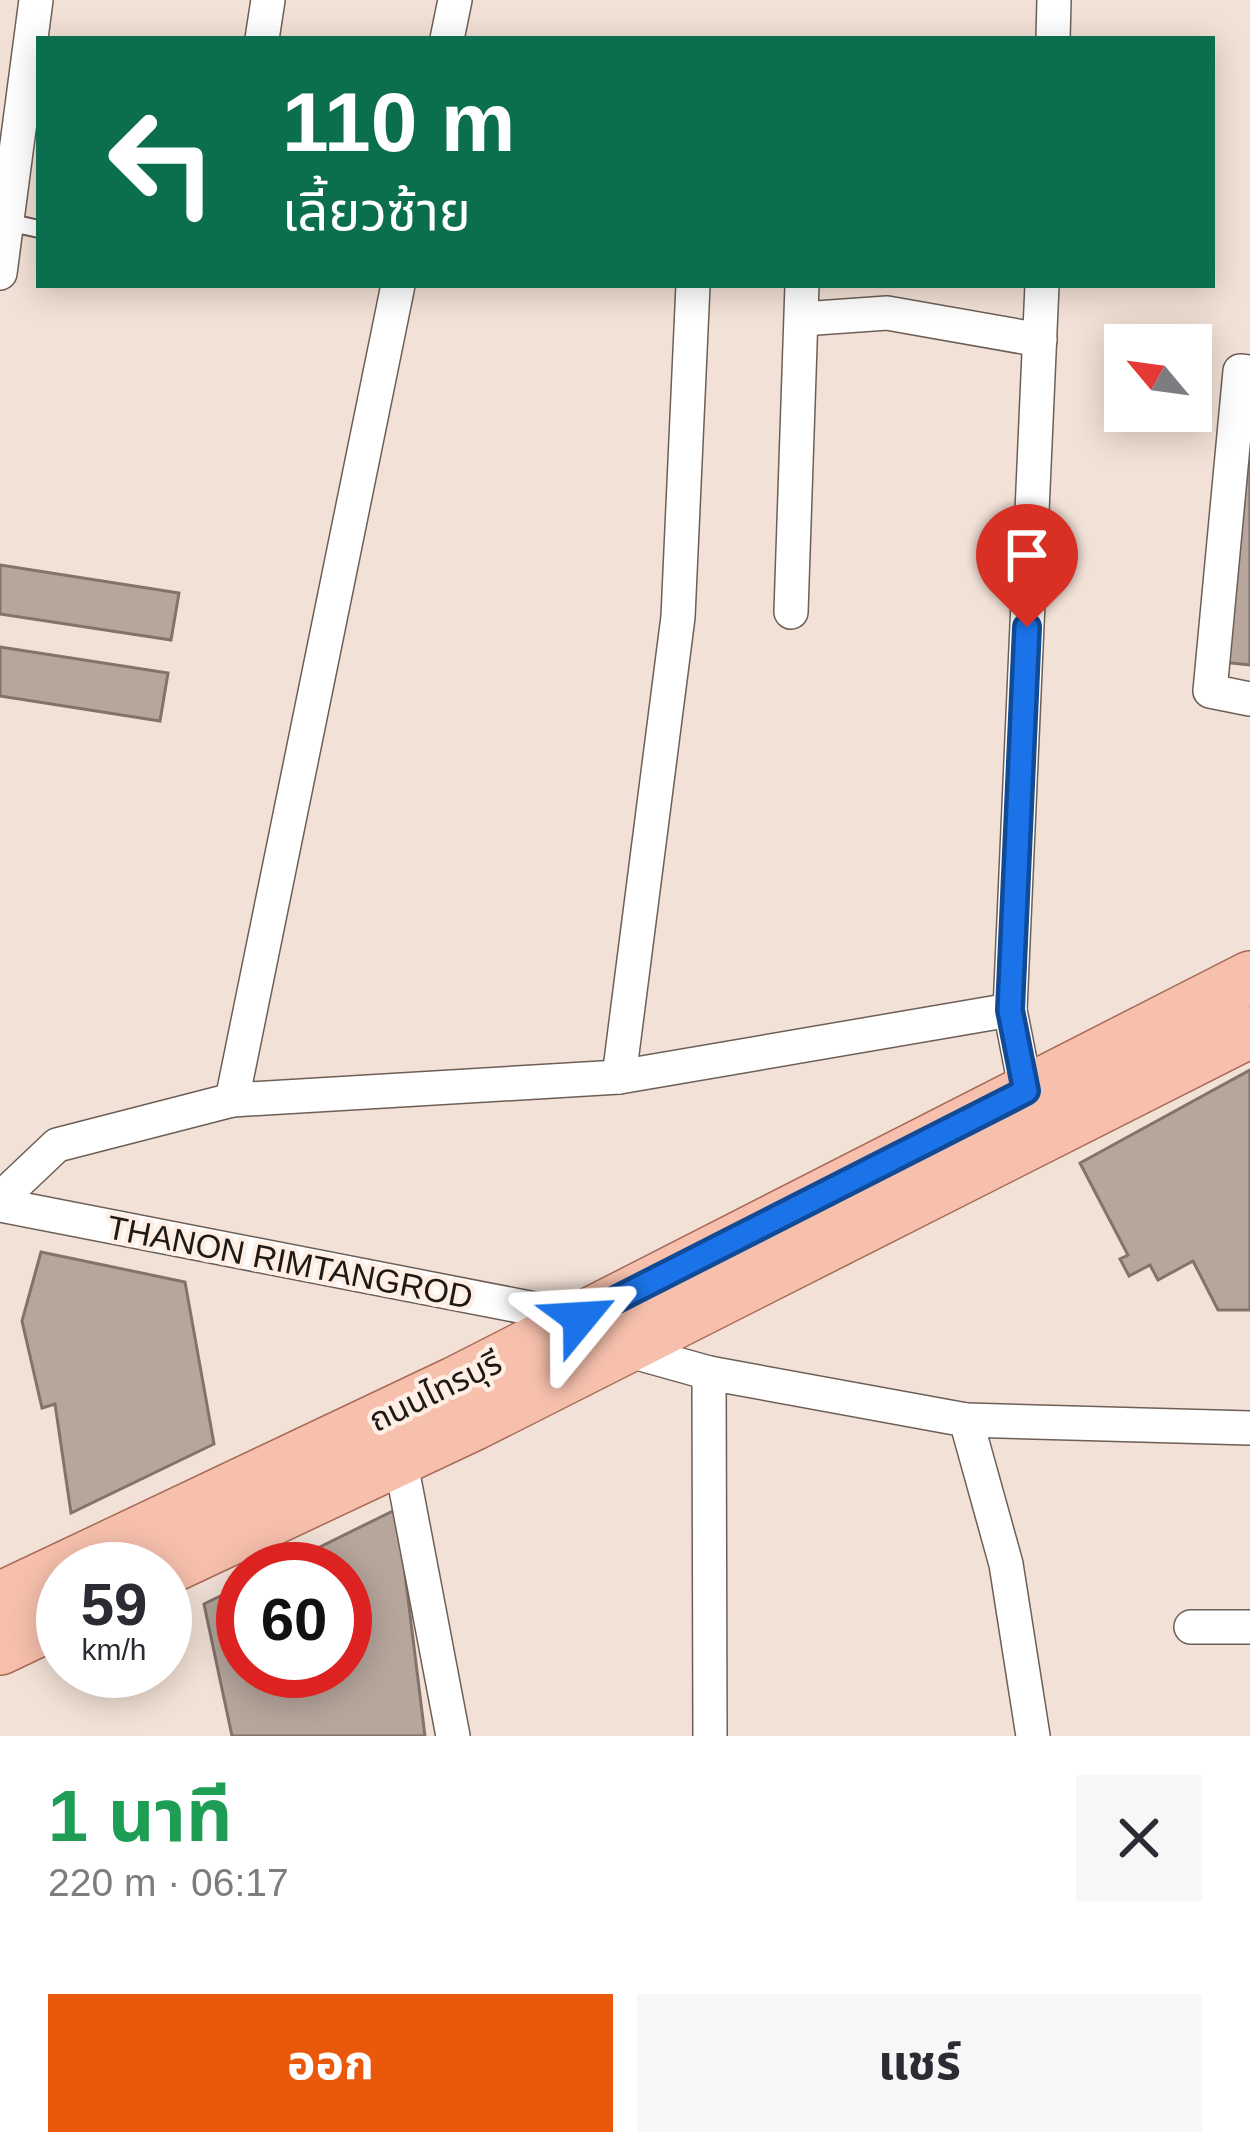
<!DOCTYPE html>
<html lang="th">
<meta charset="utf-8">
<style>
body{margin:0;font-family:Helvetica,"Noto Sans Thai",sans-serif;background:#f7f7f7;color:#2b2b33;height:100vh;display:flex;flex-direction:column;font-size:45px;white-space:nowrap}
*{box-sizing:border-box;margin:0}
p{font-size:39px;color:#7c7c81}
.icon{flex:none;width:66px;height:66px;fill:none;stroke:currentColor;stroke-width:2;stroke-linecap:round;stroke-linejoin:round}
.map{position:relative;height:1736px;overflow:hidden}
.drawer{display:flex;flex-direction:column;background:#fff;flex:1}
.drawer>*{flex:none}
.hud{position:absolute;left:36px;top:36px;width:1179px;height:252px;border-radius:0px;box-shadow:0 6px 30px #0003;background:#0b6e4f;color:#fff;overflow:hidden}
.needle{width:78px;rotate:299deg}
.fabs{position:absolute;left:1104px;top:324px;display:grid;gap:24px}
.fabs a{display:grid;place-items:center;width:108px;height:108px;border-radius:0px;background:#fff;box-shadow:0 6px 30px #0003;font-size:60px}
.speed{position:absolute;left:36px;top:1542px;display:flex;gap:24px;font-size:60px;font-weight:700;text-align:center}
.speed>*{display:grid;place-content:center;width:156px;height:156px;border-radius:50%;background:#fff;box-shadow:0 6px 30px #0003;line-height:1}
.speed small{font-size:30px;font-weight:400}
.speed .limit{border:18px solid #d22;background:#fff;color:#111}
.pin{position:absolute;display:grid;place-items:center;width:102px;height:102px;color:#fff;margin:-123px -51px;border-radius:50% 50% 50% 0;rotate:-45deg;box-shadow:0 0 12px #0007}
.pin .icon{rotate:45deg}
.me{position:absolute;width:132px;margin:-66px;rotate:63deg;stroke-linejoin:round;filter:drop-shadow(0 0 9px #0008)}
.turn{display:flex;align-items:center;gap:42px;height:252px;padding:0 48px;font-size:54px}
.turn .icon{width:156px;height:156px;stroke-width:2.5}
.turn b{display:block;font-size:84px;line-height:102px}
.round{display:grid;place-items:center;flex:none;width:126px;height:126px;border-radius:0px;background:#f7f7f7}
.headline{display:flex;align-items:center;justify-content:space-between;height:204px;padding:0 48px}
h1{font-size:72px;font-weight:700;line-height:90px;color:#1e9e55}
.button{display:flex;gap:24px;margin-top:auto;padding:24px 48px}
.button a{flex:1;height:138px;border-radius:0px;background:#ea580c;color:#fff;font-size:48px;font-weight:700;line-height:138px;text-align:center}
.button a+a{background:#f7f7f7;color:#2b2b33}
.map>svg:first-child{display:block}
</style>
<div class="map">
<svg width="1250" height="1736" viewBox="0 0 1250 1736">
<rect width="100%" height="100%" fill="#f2e1d6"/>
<g fill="#b6a69c" stroke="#83746b" stroke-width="3">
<polygon points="1239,452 1250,453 1250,665 1221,662"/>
<polygon points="0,565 179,593 171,640 0,614"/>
<polygon points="0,647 168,673 160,721 0,696"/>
<polygon points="1250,1070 1250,1310 1218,1310 1193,1261 1158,1280 1150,1265 1129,1276 1120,1259 1128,1255 1080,1163"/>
<polygon points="41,1252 185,1282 214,1444 71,1513 55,1404 42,1408 22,1321"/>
<polygon points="397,1509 425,1736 232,1736 204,1604 243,1585 243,1671 345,1671 345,1569 275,1569"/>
</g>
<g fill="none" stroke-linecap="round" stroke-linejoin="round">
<defs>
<polyline id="lane" points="7,222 39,229"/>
<g id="street">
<polyline points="262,39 268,0"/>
<polyline points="447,39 455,0"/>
<polyline points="1053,39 1054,0"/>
<polyline points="0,273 36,0"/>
<polyline points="802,319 887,313 1040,340"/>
<polyline points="1250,372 1240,371 1210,691 1250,699"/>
<polyline points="791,612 802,285"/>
<polyline points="619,1077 678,617 693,285"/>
<polyline points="1026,1091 1010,1010 1042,285"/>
<polyline points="232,1100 398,285"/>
<polyline points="0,1199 57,1145 232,1100 619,1077 1010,1010"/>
<polyline points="0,1205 581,1318"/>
<polyline points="623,1349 709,1373 966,1420 1006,1564 1033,1736"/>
<polyline points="709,1373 710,1736"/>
<polyline points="966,1420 1250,1428"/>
<polyline points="400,1458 453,1736"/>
<polyline points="1191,1627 1250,1627"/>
</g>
<g id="primary">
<polyline points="165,1570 475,1424 1250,1032"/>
<polyline points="0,1598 456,1382 1250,977"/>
<polyline points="0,1649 63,1619"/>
</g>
</defs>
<use href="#lane" stroke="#6d5f56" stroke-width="20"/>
<use href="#street" stroke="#6d5f56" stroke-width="36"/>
<use href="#primary" stroke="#a86a55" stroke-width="54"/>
<use href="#lane" stroke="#fff" stroke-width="16"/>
<use href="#street" stroke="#fff" stroke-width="33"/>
<use href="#primary" stroke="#f7c0ad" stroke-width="51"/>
</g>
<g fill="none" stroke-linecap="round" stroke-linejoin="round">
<defs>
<polyline id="route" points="580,1318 1026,1091 1010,1010 1027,627"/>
</defs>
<use href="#route" stroke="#114b97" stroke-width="30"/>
<use href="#route" stroke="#1a73e8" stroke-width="21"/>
</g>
<g text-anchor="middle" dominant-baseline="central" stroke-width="9" stroke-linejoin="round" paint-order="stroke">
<g font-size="33" fill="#1f1916" stroke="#ffeee3">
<text transform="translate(290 1262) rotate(11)">THANON RIMTANGROD</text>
<text transform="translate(435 1391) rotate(-26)">ถนนไทรบุรี</text>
</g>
</g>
</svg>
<div class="fabs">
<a><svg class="needle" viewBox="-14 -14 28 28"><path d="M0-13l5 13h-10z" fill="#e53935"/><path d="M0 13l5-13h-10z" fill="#7c7c81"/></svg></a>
</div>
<div class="speed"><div>59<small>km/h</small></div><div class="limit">60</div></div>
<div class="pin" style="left:1027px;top:627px;background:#d93025"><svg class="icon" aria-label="arrive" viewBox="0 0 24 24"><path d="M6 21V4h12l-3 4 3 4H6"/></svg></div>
<svg class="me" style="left:580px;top:1318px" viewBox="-20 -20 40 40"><path d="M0-17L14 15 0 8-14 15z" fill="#1a73e8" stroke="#fff" stroke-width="4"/></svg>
<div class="hud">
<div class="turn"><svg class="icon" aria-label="left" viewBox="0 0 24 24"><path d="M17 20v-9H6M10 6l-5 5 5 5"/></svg><div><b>110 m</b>เลี้ยวซ้าย</div></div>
</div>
</div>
<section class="drawer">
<div class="headline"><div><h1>1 นาที</h1><p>220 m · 06:17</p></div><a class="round"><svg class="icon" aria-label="close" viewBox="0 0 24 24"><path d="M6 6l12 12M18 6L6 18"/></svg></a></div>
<div class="button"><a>ออก</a><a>แชร์</a></div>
</section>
